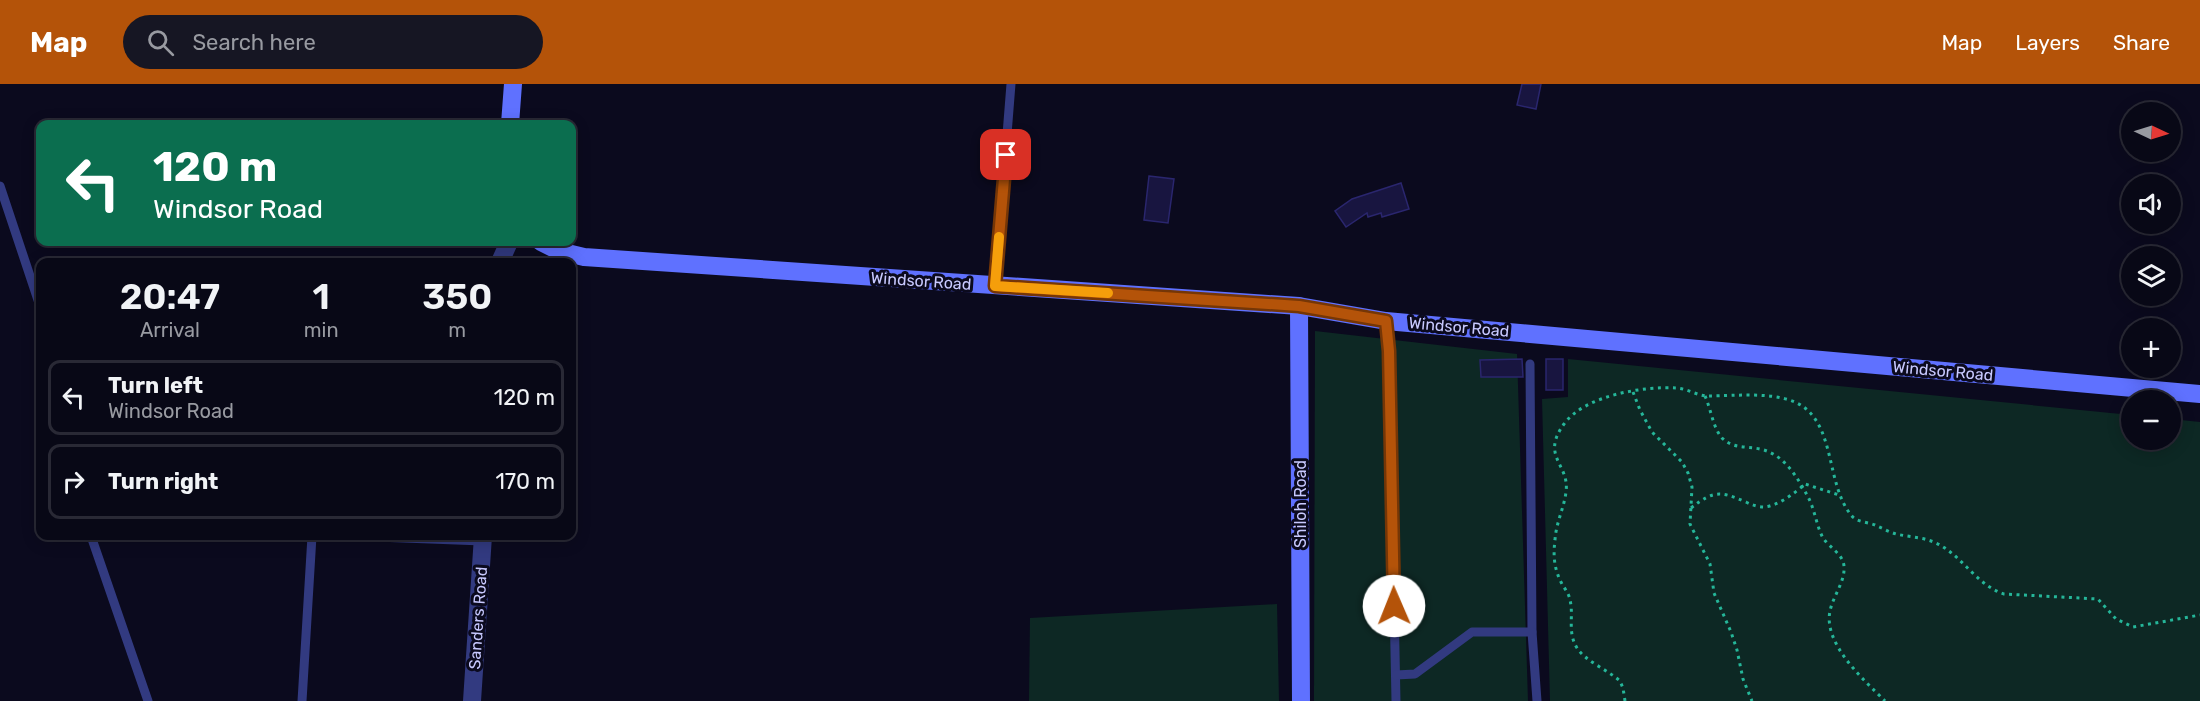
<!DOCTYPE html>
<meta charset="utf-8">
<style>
body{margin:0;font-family:Rubik,sans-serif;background:#161623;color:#f1f3f6;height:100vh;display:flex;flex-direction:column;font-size:22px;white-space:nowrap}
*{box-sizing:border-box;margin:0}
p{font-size:20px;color:#989aa1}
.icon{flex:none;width:33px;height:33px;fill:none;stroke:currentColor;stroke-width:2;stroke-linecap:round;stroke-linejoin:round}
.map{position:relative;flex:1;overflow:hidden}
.details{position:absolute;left:36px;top:174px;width:540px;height:282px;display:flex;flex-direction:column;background:#080816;border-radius:12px;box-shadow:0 3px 15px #0003,0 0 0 2px #292935}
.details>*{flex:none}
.guide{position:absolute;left:36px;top:36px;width:540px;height:126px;border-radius:12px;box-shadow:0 3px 15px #0003,0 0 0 2px #292935;background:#0b6e4f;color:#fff;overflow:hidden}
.needle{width:39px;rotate:94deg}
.controls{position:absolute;left:2121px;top:18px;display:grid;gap:12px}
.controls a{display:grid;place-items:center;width:60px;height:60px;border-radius:50%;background:#080816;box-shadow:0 3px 15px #0003,0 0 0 2px #292935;font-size:30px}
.pin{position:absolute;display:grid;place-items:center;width:51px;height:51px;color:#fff;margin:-26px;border-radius:12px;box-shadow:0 3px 9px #0006}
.me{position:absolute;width:66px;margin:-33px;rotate:359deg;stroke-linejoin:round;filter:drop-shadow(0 0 4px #0008)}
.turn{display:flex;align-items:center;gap:21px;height:126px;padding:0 18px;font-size:27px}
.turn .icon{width:78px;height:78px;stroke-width:2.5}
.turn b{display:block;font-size:42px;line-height:51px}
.eta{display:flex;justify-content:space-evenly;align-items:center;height:102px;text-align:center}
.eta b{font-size:36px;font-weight:600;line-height:42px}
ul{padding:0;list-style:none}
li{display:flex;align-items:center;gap:18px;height:75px;margin:0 12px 9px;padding:0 6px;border:3px solid #292935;border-radius:12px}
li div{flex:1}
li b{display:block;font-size:22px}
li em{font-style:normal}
header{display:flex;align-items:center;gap:36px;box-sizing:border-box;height:84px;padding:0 30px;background:#b45309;color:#fff}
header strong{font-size:28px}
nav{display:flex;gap:33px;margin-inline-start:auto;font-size:21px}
.search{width:420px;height:54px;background:#161623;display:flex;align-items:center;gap:15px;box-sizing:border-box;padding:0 21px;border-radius:33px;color:#989aa1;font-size:22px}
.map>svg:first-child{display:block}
</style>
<header>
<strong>Map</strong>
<div class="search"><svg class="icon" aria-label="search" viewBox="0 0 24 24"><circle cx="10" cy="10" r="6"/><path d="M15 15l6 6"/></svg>Search here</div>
<nav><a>Map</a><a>Layers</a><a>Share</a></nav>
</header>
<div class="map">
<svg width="2200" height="617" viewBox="0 0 2200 617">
<rect width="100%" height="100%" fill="#0b0a1e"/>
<g fill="#0d2824">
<polygon points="1315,247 1517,270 1528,617 1314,617"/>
<polygon points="1568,275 2131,331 2132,356 2170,356 2171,335 2200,338 2200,617 1550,617 1542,315 1568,313"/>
<polygon points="1277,520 1279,617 1029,617 1030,534"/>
</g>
<g fill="#181540" stroke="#2a266e" stroke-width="1.5">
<polygon points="1522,0 1541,0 1536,25 1517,21"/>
<polygon points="1149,92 1174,95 1168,139 1144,136"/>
<polygon points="1401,99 1409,125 1382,133 1381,129 1368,133 1367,129 1346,143 1335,127 1352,115"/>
<polygon points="1522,275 1523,293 1481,293 1480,276"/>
<rect x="1546" y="275" width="17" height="31"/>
</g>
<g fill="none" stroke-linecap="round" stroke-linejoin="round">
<g stroke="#25b699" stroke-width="3" stroke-dasharray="3 4.5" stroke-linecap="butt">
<polyline points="1633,308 1640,326 1652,348 1682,378 1688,389 1692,403 1690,440 1710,480 1714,509 1731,548 1737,566 1743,595 1752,617"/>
<path d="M1705,312C1711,325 1713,344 1722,354C1733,365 1746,362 1760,365C1784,370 1797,393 1807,411C1815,425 1816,441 1823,454C1830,464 1844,471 1844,483C1845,498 1833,512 1830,527C1823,560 1864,596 1885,617"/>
<path d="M1691,424C1714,406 1720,407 1746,418C1752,421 1758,423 1764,423C1778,422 1795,409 1805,400L1839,411"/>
<path d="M1625,617L1623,604L1620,597C1608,586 1585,577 1577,564C1567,548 1574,532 1570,516C1569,510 1565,505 1562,500C1554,485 1553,472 1555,456C1556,439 1564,424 1566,408C1570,380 1540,373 1564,340C1585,311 1644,302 1677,304C1688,305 1698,312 1708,312C1736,312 1782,306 1805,324C1835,348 1827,401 1851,431C1856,438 1867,438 1875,441C1882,444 1889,448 1896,450C1909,453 1923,453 1936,459C1962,471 1976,501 2004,510L2098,515L2116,535L2133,543L2200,531"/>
</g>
<g stroke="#323a80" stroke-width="9">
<polyline points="0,102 40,222"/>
<polyline points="995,202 1011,0"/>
<polyline points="1386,237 1389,267 1396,617"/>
<polyline points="1530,280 1532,548"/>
<polyline points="91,452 148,617"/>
<polyline points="350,452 483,457"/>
<polyline points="1396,591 1415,590 1472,548 1532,548 1537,617"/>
<polyline points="302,617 312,452"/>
</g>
<g stroke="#323a80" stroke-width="18">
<polyline points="500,178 509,158"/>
<polyline points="472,617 483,452"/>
</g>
<g stroke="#5f71ff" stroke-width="18">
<polyline points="510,40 513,0"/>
<polyline points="541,158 559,167 584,173 1299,222 1386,237 2200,310"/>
<polyline points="1299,222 1301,617"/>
</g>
</g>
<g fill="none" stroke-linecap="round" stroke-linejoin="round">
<defs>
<polyline id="route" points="1006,71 995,202 1299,222 1386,237 1389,267 1394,522"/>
</defs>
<use href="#route" stroke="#753606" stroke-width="15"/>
<use href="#route" stroke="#b45309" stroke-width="10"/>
<polyline stroke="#f59e0b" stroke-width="10" points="999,153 995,202 1108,209"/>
</g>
<g text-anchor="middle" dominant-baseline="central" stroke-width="6" stroke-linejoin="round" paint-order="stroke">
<g font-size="16" fill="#c8c9ff" stroke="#0b0a1e">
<text transform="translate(921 197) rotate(4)">Windsor Road</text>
<text transform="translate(1459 243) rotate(5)">Windsor Road</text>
<text transform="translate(1943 287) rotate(5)">Windsor Road</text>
<text transform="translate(1300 420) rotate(-90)">Shiloh Road</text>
<text transform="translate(478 534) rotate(-86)">Sanders Road</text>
</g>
</g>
</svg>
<div class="controls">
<a><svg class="needle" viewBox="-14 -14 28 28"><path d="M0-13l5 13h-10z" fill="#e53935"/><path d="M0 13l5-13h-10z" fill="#989aa1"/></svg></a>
<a><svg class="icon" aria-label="sound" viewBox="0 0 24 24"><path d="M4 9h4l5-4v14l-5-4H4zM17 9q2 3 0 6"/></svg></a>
<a><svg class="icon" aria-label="layers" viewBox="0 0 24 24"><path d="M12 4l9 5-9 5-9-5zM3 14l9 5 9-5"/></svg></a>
<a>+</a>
<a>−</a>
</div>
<div class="pin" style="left:1006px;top:71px;background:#d93025"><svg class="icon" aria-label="arrive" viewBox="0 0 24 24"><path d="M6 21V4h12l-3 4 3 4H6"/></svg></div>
<svg class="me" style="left:1394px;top:522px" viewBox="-20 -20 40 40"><circle r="19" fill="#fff"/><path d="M0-13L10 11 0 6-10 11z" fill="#b45309"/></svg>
<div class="guide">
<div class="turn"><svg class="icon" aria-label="left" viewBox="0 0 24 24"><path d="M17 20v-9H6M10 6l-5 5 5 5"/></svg><div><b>120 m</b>Windsor Road</div></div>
</div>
<section class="details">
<div class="eta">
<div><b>20:47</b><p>Arrival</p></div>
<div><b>1</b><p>min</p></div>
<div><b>350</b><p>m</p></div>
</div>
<ul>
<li><svg class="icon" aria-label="left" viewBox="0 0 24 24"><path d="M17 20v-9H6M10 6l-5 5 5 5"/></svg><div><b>Turn left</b><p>Windsor Road</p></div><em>120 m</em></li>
<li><svg class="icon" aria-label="right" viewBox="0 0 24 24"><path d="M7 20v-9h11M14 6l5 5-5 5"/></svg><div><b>Turn right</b></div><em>170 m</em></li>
</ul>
</section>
</div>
